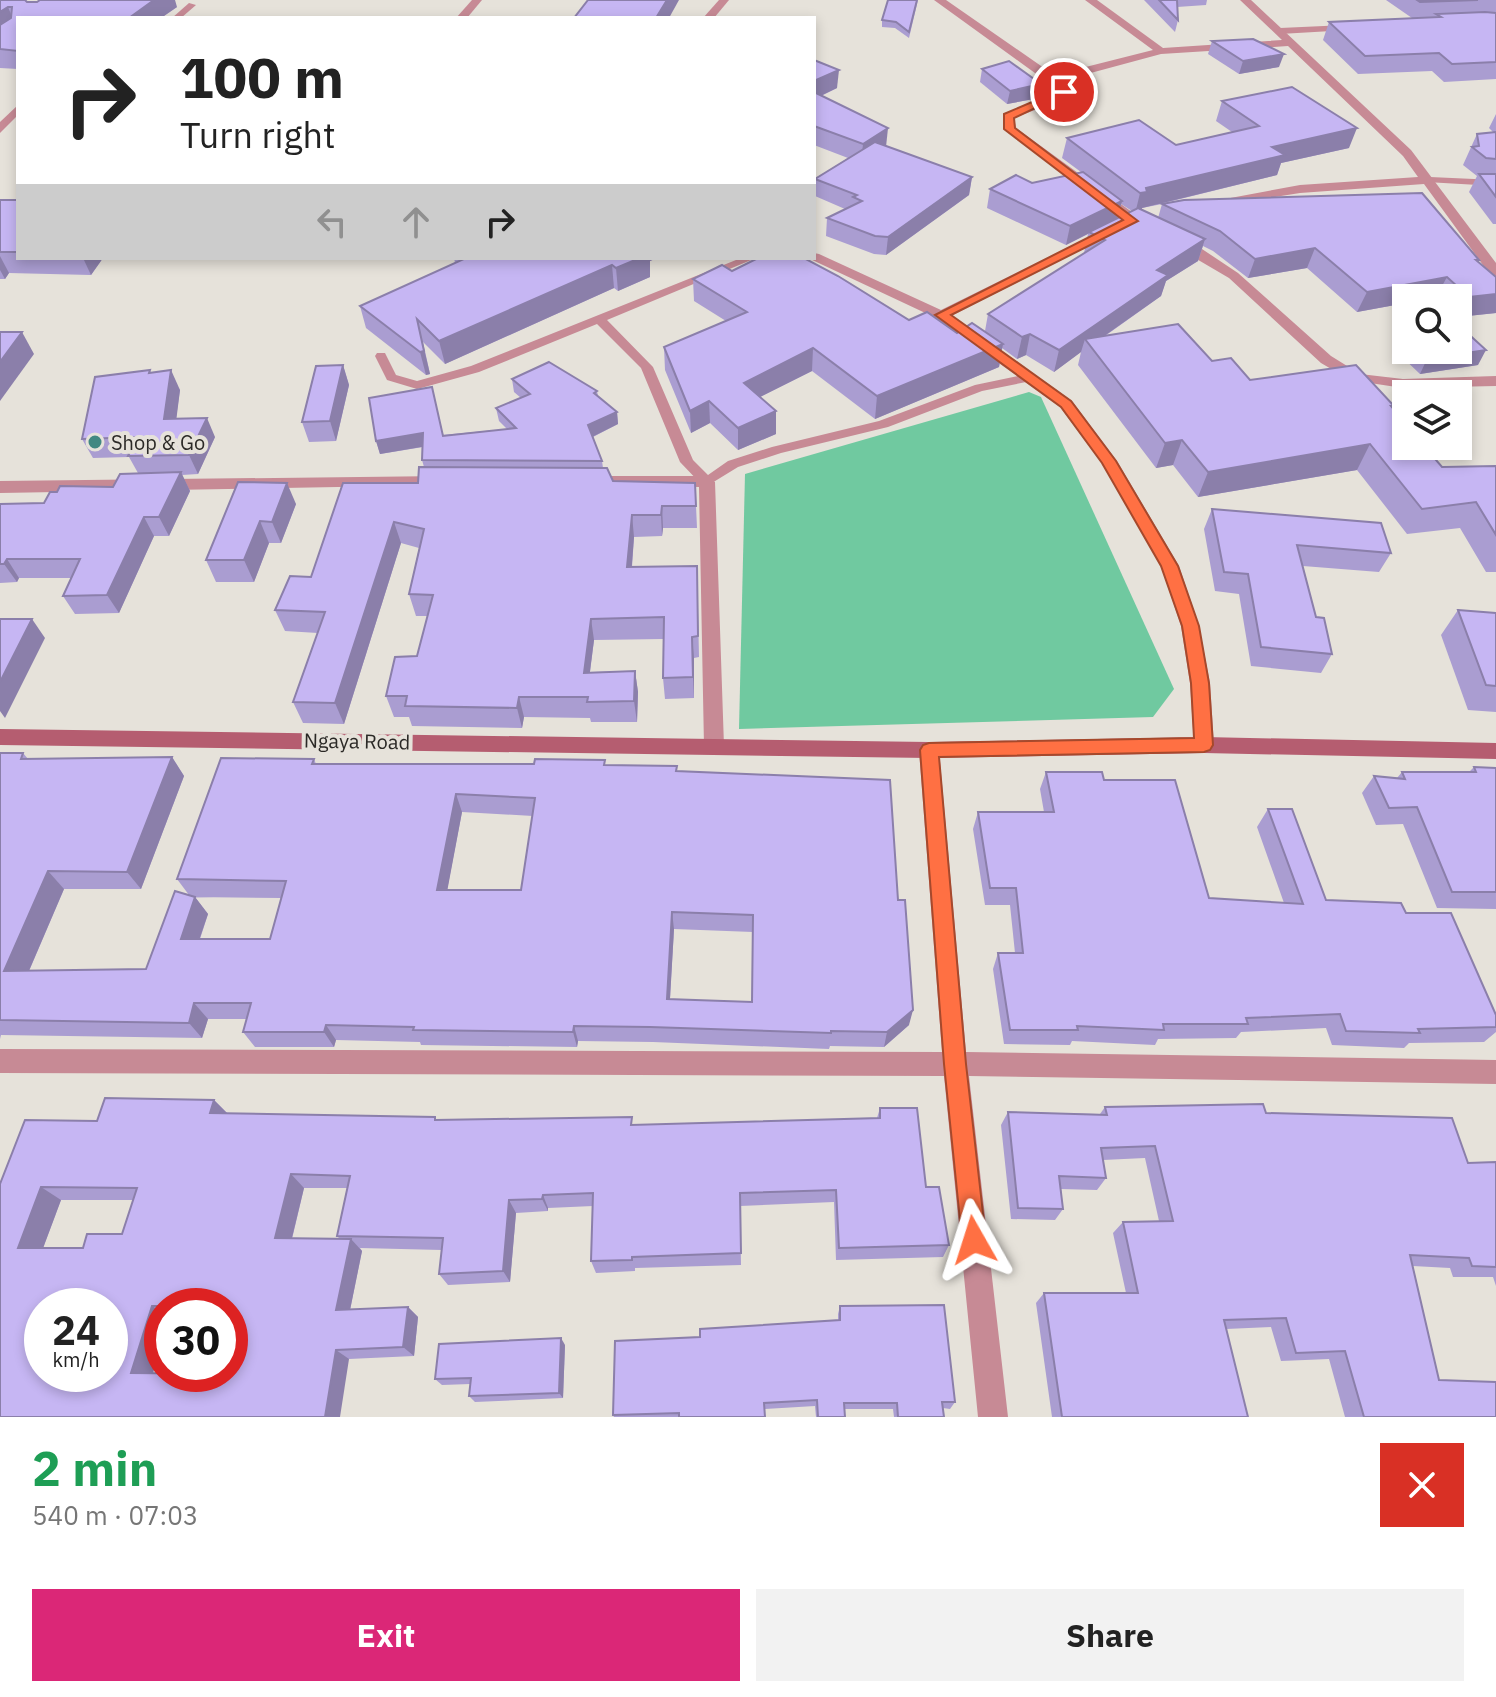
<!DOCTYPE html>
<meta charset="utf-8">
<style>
body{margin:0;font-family:"IBM Plex Sans",sans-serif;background:#f2f2f2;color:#222;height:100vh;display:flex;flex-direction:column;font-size:30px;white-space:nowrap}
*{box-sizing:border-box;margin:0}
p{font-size:26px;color:#767676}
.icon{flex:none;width:44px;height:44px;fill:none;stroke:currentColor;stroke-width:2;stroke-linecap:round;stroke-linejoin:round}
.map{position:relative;height:1417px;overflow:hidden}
.details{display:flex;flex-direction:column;background:#fff;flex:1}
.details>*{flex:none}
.top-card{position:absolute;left:16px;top:16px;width:800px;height:244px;border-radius:0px;box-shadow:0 4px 12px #0003;background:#fff;color:#222;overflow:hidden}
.fabs{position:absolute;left:1392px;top:284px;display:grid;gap:16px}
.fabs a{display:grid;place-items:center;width:80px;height:80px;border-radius:0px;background:#fff;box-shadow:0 4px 12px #0003;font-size:40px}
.speed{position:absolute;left:24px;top:1288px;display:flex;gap:16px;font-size:40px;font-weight:700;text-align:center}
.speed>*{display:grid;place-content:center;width:104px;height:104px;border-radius:50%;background:#fff;box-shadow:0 4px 12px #0003;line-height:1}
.speed small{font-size:20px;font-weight:400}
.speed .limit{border:12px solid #d22;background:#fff;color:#111}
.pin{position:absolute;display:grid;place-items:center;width:68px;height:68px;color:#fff;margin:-34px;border:4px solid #fff;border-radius:50%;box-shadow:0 2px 8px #0007}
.me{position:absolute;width:88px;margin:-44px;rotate:354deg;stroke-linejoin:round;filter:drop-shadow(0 0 6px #0008)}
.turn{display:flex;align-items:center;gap:28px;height:168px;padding:0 32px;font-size:36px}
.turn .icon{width:104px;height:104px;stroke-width:2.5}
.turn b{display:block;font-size:56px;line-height:68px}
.lanes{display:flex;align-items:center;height:76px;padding:0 32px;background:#0003;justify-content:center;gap:40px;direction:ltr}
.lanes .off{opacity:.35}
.round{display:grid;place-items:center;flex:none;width:84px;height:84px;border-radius:0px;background:#f2f2f2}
.headline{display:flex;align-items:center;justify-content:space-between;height:136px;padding:0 32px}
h1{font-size:48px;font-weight:700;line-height:60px;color:#1e9e55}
.cta{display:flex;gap:16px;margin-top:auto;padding:16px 32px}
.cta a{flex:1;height:92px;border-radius:0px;background:#db2777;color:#fff;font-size:32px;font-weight:700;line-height:92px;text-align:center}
.cta a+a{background:#f2f2f2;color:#222}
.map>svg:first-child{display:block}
</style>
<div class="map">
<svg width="1496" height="1417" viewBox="0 0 1496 1417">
<rect width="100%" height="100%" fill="#e6e2da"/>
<polygon fill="#70c9a0" points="1029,392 1041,397 1174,689 1153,717 739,729 745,474"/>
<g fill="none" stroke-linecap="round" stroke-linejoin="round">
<g fill="#c78a95" fill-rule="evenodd">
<polygon points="189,3 196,5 181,18 172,18"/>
<polygon points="1346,25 1349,26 1349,30 1280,34 1276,31 1280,28"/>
<polygon points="1430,177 1496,180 1496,186 1426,182 1425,180"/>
<polygon points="741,258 756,258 607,320 653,367 693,460 708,475 728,461 772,447 879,421 975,385 1032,373 1038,377 1036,380 982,391 888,427 781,453 738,467 707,486 702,485 680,462 641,368 597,324 479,372 421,388 417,389 387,380 375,356 377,353 385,353 396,375 417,381 471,366"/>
</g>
<g fill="#c78a95" fill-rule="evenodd">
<polygon points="472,0 482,0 467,18 456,18"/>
<polygon points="719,0 729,0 714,18 703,18"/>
<polygon points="934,0 946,0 1054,75 1153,50 1085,0 1097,0 1163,48 1282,40 1240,0 1251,0 1411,150 1496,263 1496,277 1491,276 1424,184 1300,193 1225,205 1225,199 1300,185 1418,177 1403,156 1288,46 1161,54 1061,81 1069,88 1066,98 1014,118 1016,128 1154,228 1147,232 1127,224 1004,129 1004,114 1057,94 1057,89"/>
<polygon points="18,105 18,115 0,133 0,122"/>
<polygon points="1105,229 1117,232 951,316 1072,401 1117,461 1179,566 1199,626 1210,683 1214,745 1211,751 1197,751 1194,745 1190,683 1181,626 1161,566 1102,463 1060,407 936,318 808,258 814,258 814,253 819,254 941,310"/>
<polygon points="1171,238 1181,238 1196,245 1238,273 1331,356 1360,374 1403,379 1496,376 1496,386 1403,388 1350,380 1321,363 1229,278 1171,244"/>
<polygon points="444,476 452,481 450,485 0,493 0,481"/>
<polygon points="596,476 707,476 715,482 724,746 721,752 707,752 704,746 699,487 590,485 588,481"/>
<polygon points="929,742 936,744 939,750 966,1052 1496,1060 1496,1084 969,1076 1008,1417 978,1417 944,1076 0,1073 0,1049 942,1052 919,750 922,744"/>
</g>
<polygon fill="#b55d70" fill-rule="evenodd" points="0,729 929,742 1204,737 1496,743 1496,759 1204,753 929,758 0,745"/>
</g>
<g fill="#aa9dd1" fill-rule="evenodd">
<polygon points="0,0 177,7 161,18 18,18 18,69 0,68"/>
<polygon points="918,0 909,38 895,28 882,27 882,20"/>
<polygon points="1144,0 1207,0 1206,5 1177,7 1178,20 1175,32"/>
<polygon points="1386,0 1496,0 1496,79 1444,82 1432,71 1358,74 1323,40 1329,22 1412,18"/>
<polygon points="1212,41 1279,67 1239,74 1208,54"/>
<polygon points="814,60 837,88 821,96 886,146 972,177 969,195 886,255 874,254 826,236 827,218 845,209 815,196 815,179 848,158 814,145"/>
<polygon points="982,69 1041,84 1039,98 1007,104 980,82"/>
<path d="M1222,101L1349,148L1281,163L1277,175L1164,203L1478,262L1496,277V313L1458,317V298H1438L1436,297L1406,298V303L1357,312L1307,268L1248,278L1213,251L1203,246L1198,261L1166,281L1161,296L1105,336L1212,361L1250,380L1394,406L1392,408L1442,467L1496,466V572H1486L1460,528L1407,534L1357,470L1198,497L1173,465L1156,468L1078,365L1081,352L1054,372L1026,355L1017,359L1002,348L999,367L875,419L812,371L760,397L776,434L738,450L710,423L691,433L665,370L664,347L726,321L694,301L693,279L732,271L957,333L985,331L988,314L1084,253L1088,234L1066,245L987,208L990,189L1032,183L1081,172L1062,158L1067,138L1176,145L1232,132L1216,121ZM1121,204L1132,211L1118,218ZM1162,204L1158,218L1142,210V208Z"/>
<polygon points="1496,114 1496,224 1493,224 1469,192 1477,176 1463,165 1477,134 1493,132 1489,128"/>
<polygon points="0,200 18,200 18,258 103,258 91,275 9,273 5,279 0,279"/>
<polygon points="454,258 657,258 650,261 650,277 618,291 614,288 445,364 423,342 430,374 426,375 366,328 360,306 455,263"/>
<polygon points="1406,339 1406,350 1458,350 1478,365 1420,374 1398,353"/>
<polygon points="343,365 349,385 336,441 309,442 302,422"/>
<polygon points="151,373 180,390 176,418 215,437 198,474 182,475 190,491 169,536 154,536 119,613 75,614 63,596 72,578 19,578 17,582 0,583 0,504 44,503 57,492 113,487 138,473 129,457 93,458 82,439"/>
<polygon points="512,379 597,391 598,396 617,412 618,424 593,437 602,461 603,468 613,481 695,483 697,528 663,528 662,536 634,537 632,567 697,566 699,657 694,658 694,698 665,699 663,678 663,639 594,640 590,672 635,671 638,692 637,722 591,722 590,718 524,717 522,728 412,726 409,717 394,717 386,696 417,656 428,616 416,616 409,594 419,548 401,543 344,724 303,723 293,702 318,633 285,631 275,610 418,483 424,467 422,460 423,447 380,454 376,441 507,429 499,421 496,408 521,398 514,392"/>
<polygon points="238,482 296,504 281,543 269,543 254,582 216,582 206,560"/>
<polygon points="1212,509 1391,553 1379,572 1303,566 1316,617 1332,654 1321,673 1251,666 1239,594 1215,591 1204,529"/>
<polygon points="1458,610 1496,613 1496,712 1468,710 1441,635"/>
<path d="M0,753H23L28,759L172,757L184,776L141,889H64L29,971L146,969L189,895L177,879L314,759L316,764H534L605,760V765L677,766V771L898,900L909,1025L884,1047L830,1046L829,1049L653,1042L578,1041L577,1047L421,1045L420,1042L336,1040L334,1047H255L243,1032L247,1019H208L202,1038L1,1035L0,1039ZM462,812L533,816L521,890H447ZM193,897L281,898L270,939H200L208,914L195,897ZM674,929L753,932L752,1002L670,999Z"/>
<polygon points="1474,767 1496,768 1496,909 1437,908 1403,824 1376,825 1362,793 1374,776 1397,778 1402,772 1469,772"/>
<polygon points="1046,772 1104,780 1209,898 1284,903 1257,827 1268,809 1326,900 1406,913 1496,1015 1496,1032 1484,1042 1409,1043 1404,1048 1332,1045 1326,1028 1241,1032 1236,1038 1158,1039 1155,1045 1072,1041 1070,1045 1004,1044 993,969 998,953 1015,953 1010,905 985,905 973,829 978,812 1044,812 1040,789"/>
<path d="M214,1100L227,1113L633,1125L877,1118L880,1108L926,1187L949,1245L943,1257L836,1260L834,1202L740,1206L741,1265L635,1268V1271L596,1273L591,1261L593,1206L548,1208V1211L516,1213L510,1282L448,1285L439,1274L442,1250L360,1248L362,1251L350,1310L408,1307L418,1317L414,1356L349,1359L0,1417V1184L97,1121ZM304,1188H347L337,1236L340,1239H292ZM61,1200H133L122,1234L83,1248H43ZM162,1306H230V1374H153L162,1341Z"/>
<polygon points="1105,1107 1266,1113 1468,1163 1496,1162 1496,1286 1493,1277 1453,1277 1450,1268 1413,1266 1439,1380 1496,1417 1345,1417 1329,1359 1281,1361 1271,1327 1226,1329 1248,1417 1052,1417 1036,1303 1044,1293 1126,1293 1113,1233 1123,1222 1159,1221 1145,1158 1103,1160 1106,1178 1097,1190 1061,1189 1063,1209 1055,1220 1011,1219 1001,1125 1008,1112 1100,1114"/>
<polygon points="840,1306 955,1402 950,1409 943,1408 944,1417 894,1417 893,1409 845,1409 845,1417 816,1417 815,1406 765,1409 765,1417 614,1417 613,1415 700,1337 838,1320 838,1314"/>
<polygon points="565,1345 563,1398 475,1402 469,1396 470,1384 442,1385 435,1379"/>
</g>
<g fill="#8b7faa">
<polygon points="154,0 175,0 177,7 161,18 129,18"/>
<polygon points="667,0 679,0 669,18 656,18"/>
<polygon points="8,7 16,26 0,36 0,12"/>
<polygon points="1284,54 1279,67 1239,74 1243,61"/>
<polygon points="839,70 837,88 814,99 814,81"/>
<polygon points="1041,84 1039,98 1007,104 1010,91"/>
<polygon points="888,128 886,147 861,163 863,144"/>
<polygon points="1357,128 1349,148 1281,163 1277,175 1142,208 1141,213 1135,214 1140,193 1146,188 1272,147"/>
<polygon points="972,177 969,195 886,255 888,237"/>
<polygon points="1122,201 1117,219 1066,245 1070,226"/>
<polygon points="1205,239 1198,261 1166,281 1161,296 1090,346 1085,339 1081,352 1054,372 1059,350 1157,270"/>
<polygon points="1315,248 1307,268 1248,278 1255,259"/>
<polygon points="0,256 9,273 5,279 0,270"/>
<polygon points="83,258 103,258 91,275"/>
<polygon points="640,258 657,258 650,261 650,277 618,291 616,268"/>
<polygon points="612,265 614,288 445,364 439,341"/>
<polygon points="1447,277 1436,297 1406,298 1406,303 1357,312 1367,292"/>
<polygon points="1496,294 1496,313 1458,317 1469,297"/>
<polygon points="417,319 430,374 426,375 420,352"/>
<polygon points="22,332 34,354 0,401 0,362"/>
<polygon points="1030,334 1026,355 1017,359 1022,337"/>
<polygon points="1003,344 999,367 875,419 877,396"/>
<polygon points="813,348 812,371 744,405 744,383"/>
<polygon points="1486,350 1478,365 1420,374 1427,359"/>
<polygon points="343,365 349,385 336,441 330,421"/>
<polygon points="171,370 180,390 174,438 164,419"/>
<polygon points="709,401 710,423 691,433 690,411"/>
<polygon points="776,411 776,434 738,450 738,428"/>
<polygon points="617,412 618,424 590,438 588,425"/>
<polygon points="207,418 215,437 198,474 189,455"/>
<polygon points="423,433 427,446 380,454 376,441"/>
<polygon points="1182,440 1173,465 1156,468 1165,443"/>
<polygon points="1370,444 1357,470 1198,497 1208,472"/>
<polygon points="181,472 190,491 169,536 159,517"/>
<polygon points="287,483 296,504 281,543 272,522"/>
<polygon points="662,506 663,528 662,536 661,515"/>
<polygon points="632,515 634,537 630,589 627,567"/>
<polygon points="144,517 154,536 119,613 107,595"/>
<polygon points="260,521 269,543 254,582 244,560"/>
<polygon points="394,522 401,543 344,724 335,703"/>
<polygon points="7,559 19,578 17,582 4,564"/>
<polygon points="32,619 45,638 5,718 0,711 0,682"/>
<polygon points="591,619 594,640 587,694 584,673"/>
<polygon points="692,637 694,658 694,698 693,677"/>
<polygon points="635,671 638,692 637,722 634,701"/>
<polygon points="519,697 524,717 522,728 517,708"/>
<polygon points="172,757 184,776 141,889 127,872"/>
<polygon points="456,794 462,812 444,908 437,890"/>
<polygon points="48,871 64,889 22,987 4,971"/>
<polygon points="195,897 208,914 194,955 181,939"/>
<polygon points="672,912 674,929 669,1015 667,999"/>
<polygon points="194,1003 208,1019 202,1038 189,1023"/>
<polygon points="913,1010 909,1025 884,1047 887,1032"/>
<polygon points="326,1025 336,1040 334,1047 324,1032"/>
<polygon points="574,1026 578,1041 577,1047 573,1032"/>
<polygon points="214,1100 228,1114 210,1113"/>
<polygon points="291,1174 304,1188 289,1250 275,1238"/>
<polygon points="41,1187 61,1200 39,1259 18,1248"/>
<polygon points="543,1195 548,1208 548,1211 542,1199"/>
<polygon points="509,1200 516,1213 510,1282 503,1271"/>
<polygon points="351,1239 362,1251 348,1320 336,1310"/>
<polygon points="152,1306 162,1312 162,1341 150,1382 131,1373"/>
<polygon points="408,1307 418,1317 414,1356 403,1347"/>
<polygon points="561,1338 565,1345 563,1398 559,1393"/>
<polygon points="336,1350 349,1359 340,1417 325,1417"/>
</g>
<g fill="#c6b6f3" stroke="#8b7faa" stroke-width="2" fill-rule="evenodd">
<polygon points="0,0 25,0 27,2 37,2 40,0 154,0 129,18 18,18 18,51 0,49 0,25 11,18 12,7 8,7 0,12"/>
<polygon points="588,0 667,0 656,18 574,18"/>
<polygon points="888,0 917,0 909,32 896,22 882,20"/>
<polygon points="1159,0 1177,0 1178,20"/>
<polygon points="1417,0 1478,0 1420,2"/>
<polygon points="1485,12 1496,13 1496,62 1452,64 1439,53 1365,56 1329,22 1441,17 1436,14"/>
<polygon points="1253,39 1284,54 1243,61 1212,41"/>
<polygon points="814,60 839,70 814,81"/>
<polygon points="1009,61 1041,84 1010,91 982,69"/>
<polygon points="1292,87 1357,128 1272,147 1285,155 1146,188 1147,192 1140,193 1067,138 1139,120 1176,145 1259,126 1222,101"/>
<polygon points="814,92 888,128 863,144 814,126"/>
<polygon points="1496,132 1496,159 1486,158 1472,147 1479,146 1477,134"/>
<polygon points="875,142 972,177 888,237 875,236 827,218 862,201 853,197 857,195 815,179"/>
<polygon points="1083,172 1122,201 1070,226 990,189 1016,175 1032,183"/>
<polygon points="1479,174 1496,174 1496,197"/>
<polygon points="1422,193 1479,260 1476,260 1496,277 1496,294 1469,297 1447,277 1367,292 1315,248 1255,259 1220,231 1162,204 1184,200"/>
<rect x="0" y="200" width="18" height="52"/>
<polygon points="1138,208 1205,239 1157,270 1168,275 1059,350 1030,334 1022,337 988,314 1105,240 1089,232"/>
<polygon points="463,258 640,258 616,268 612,265 439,341 417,319 424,351 420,352 360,306 464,259"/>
<polygon points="758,258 804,258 838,276 909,320 927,312 957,333 972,323 1003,344 877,396 813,348 744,383 776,411 738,428 709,401 690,411 664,347 747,312 693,279 722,265 732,271"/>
<polygon points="1178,324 1212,361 1231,358 1250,380 1356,365 1394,406 1391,406 1406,424 1406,446 1424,446 1442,467 1496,466 1496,535 1476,502 1422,509 1370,444 1208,472 1182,440 1165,443 1085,339"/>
<polygon points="1463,329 1486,350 1427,359 1418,350 1458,350 1458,330"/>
<polygon points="0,332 22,332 0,362"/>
<polygon points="549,362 597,391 594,393 617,412 588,425 602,461 422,460 423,433 376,441 369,398 432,387 443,436 516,428 496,408 530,394 512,379"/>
<polygon points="343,365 330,421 302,422 316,366"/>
<polygon points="150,370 149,373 171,370 164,419 207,418 189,455 128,456 138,437 82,439 95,377"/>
<polygon points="419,467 607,468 613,481 695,483 696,506 662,506 661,515 632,515 627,567 697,566 698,636 692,637 693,677 663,678 664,617 591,619 584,673 635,671 634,701 587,702 588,697 519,697 517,708 405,706 407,696 386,696 395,657 417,656 433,595 409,594 424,529 394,522 335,703 293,702 325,612 275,610 290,576 311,577 343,483 418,483"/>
<polygon points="181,472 159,517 144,517 107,595 63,596 80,559 7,559 4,564 0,564 0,504 44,503 50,492 57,492 60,486 113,487 120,474"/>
<polygon points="238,482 287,483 272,522 260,521 244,560 206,560"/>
<polygon points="1212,509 1381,523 1391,553 1297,545 1316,617 1324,618 1332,654 1261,647 1248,574 1224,572"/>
<polygon points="1458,610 1496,613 1496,686 1486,685"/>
<polygon points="0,619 32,619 0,682"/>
<path d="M0,753H23L21,759L172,757L127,872L48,871L4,971L146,969L175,891L195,897L181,939H270L286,881L177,879L221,758L314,759L312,764H534L535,759L605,760L604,765L677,766L676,771L890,780L898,900H905L913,1010L887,1032L831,1031V1033L650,1027L574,1026L573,1032L413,1030L414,1027L326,1025L324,1032H243L251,1003H194L189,1023L0,1020ZM456,794L535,798L521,890H437ZM672,912L753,915L752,1002L667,999Z"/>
<polygon points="1474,767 1496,768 1496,892 1452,892 1417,807 1389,808 1374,776 1405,779 1402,772 1476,772"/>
<polygon points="1046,772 1102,772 1104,780 1175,780 1209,898 1303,904 1268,809 1292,809 1326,900 1401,903 1406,913 1451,913 1496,1015 1496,1027 1418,1029 1420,1033 1346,1031 1340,1014 1246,1018 1248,1024 1163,1024 1164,1030 1077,1026 1078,1030 1010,1030 998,953 1023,953 1016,888 990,888 978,812 1054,812"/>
<path d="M105,1098L214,1100L210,1113L435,1117V1120L632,1117L631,1125L880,1118V1108H917L926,1187H939L949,1245L839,1248L836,1190L740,1193L741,1253L632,1257V1260L591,1261L593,1193L543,1195L542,1199L509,1200L503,1271L439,1274L443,1238L337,1236L350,1176L291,1174L275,1238L351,1239L336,1310L408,1307L403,1347L336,1350L325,1417H0V1184L25,1120L97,1121ZM41,1187L137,1188L122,1234H87L83,1248H18ZM42,1306H110V1374H42ZM152,1306H230V1374L131,1373Z"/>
<polygon points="1263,1104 1266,1113 1452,1118 1468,1163 1496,1162 1496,1267 1472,1266 1469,1258 1410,1255 1439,1380 1496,1382 1496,1417 1364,1417 1345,1351 1296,1353 1286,1318 1224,1320 1248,1417 1062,1417 1044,1293 1138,1293 1123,1222 1173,1221 1155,1146 1101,1148 1106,1178 1059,1176 1063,1209 1018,1208 1008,1112 1107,1115 1105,1107"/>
<polygon points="944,1305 955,1402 942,1402 944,1417 898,1417 897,1403 844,1403 845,1417 818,1417 817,1400 764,1403 765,1417 679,1417 679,1413 613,1415 615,1341 700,1337 700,1329 840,1320 840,1306"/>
<polygon points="561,1338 559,1393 469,1396 471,1378 435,1379 439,1344"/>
</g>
<polygon fill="#ff7043" stroke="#a6492c" stroke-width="2" points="1060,90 1069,92 1014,118 1015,128 1138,221 951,315 1071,401 1116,461 1178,566 1199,626 1209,683 1213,745 1210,750 1204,752 939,757 966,1064 986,1240 983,1249 974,1253 965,1249 962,1240 944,1064 920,750 923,745 929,743 1194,738 1191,683 1182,626 1161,566 1102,463 1061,407 935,315 1123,220 1004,129 1004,114"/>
<circle fill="#428882" stroke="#e6e2da" stroke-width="3" cx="95" cy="442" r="8"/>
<g text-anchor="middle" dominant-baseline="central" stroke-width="8" stroke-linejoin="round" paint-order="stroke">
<g font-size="20" fill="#2b2926" stroke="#e6e2da" text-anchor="start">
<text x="111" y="442">Shop &amp; Go</text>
</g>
<g font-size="20" fill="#2b2926" stroke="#e6e2da">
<text transform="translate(357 741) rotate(1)">Ngaya Road</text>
</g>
</g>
</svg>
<div class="fabs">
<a><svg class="icon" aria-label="search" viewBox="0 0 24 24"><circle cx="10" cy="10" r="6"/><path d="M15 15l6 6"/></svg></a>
<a><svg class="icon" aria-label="layers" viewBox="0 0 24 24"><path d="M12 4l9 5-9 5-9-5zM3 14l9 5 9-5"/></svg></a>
</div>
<div class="speed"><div>24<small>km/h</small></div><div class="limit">30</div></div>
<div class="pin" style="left:1064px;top:92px;background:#d93025"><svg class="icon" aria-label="arrive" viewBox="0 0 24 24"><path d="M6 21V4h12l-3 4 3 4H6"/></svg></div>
<svg class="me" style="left:974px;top:1240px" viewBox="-20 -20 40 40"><path d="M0-17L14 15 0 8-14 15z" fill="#ff7043" stroke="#fff" stroke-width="4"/></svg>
<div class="top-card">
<div class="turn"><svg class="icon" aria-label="right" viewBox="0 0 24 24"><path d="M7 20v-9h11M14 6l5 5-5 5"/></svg><div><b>100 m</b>Turn right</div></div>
<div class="lanes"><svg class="icon off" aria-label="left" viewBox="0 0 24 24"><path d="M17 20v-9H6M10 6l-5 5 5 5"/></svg><svg class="icon off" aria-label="ahead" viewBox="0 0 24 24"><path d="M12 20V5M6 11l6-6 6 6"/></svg><svg class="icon" aria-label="right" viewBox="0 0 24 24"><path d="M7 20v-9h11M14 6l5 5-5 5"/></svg></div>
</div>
</div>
<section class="details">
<div class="headline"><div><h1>2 min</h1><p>540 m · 07:03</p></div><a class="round" style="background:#d93025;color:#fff"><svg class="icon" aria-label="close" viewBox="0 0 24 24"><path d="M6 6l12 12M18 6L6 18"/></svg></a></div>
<div class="cta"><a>Exit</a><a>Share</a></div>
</section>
